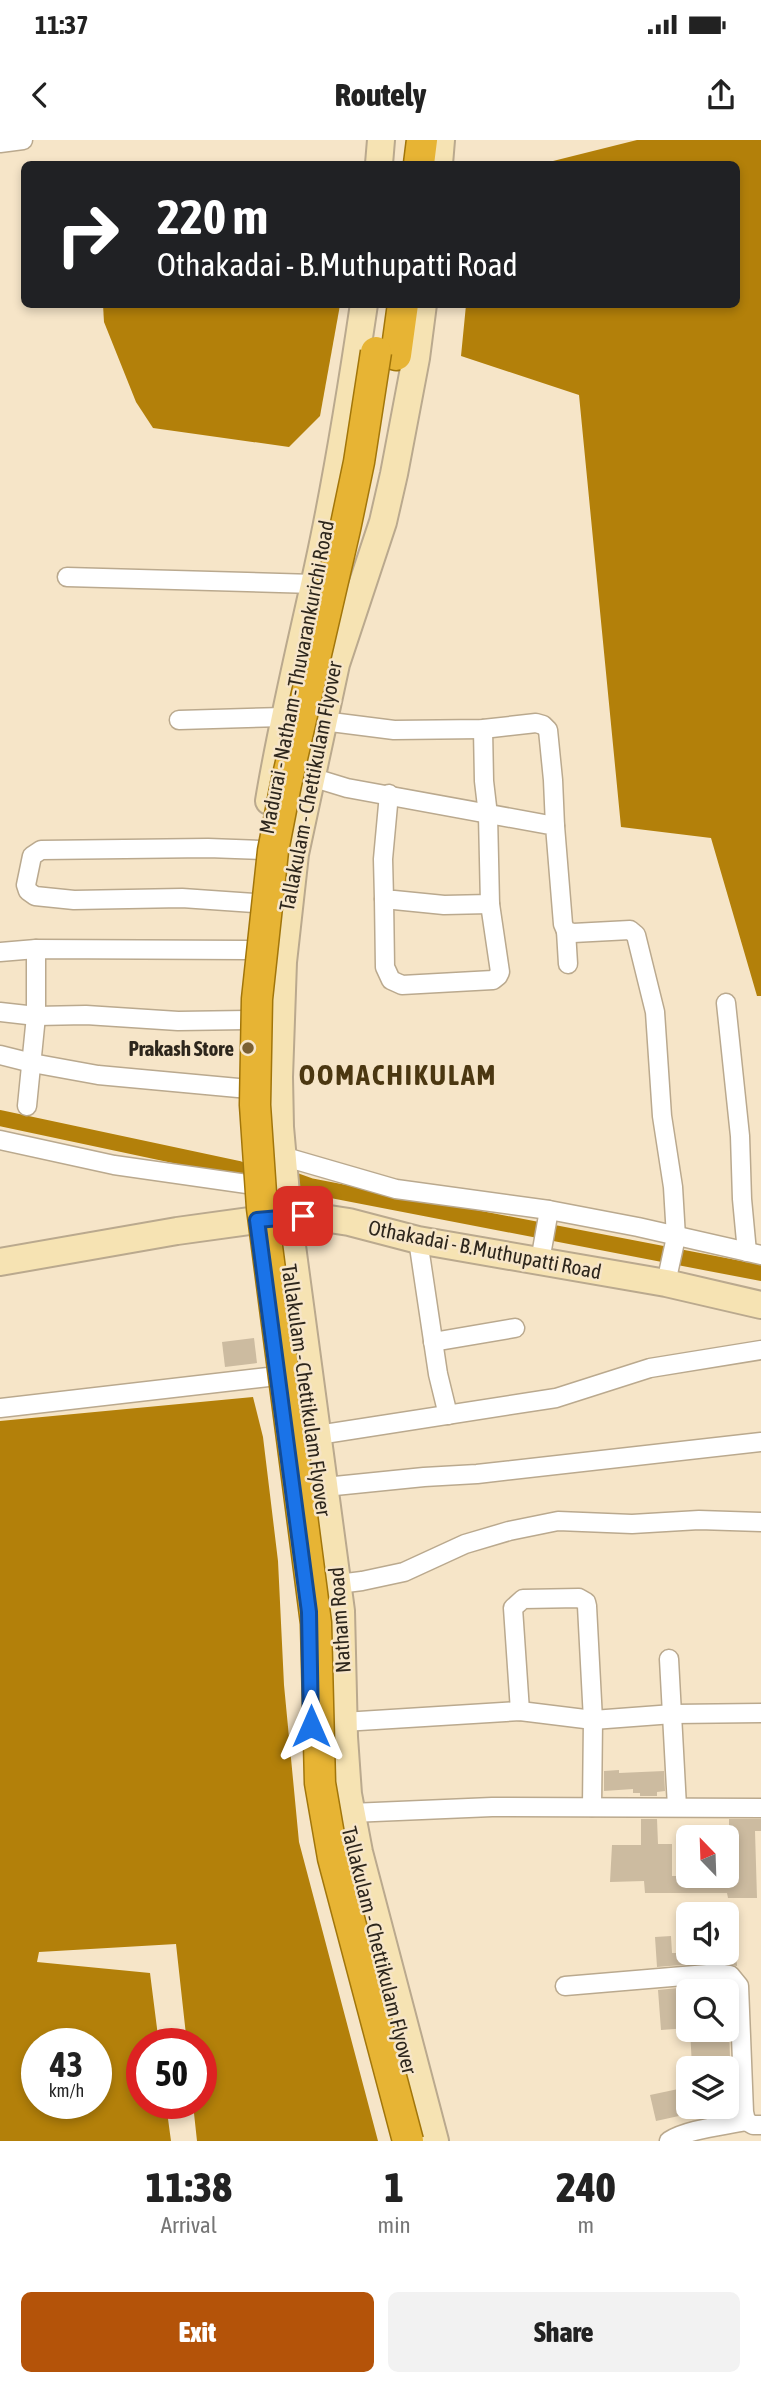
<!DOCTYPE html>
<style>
body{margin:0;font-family:"Asap Condensed",sans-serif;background:#f2f2f2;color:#222;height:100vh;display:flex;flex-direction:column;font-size:26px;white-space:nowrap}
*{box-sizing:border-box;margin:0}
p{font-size:23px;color:#767676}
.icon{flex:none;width:38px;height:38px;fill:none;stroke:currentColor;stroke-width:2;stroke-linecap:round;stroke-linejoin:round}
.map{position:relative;height:2001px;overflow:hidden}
.details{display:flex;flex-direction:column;background:#fff;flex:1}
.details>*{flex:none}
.banner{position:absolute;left:21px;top:21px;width:719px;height:147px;border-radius:10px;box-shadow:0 4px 10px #0003;background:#202124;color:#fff;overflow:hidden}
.needle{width:46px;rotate:337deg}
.tools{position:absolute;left:676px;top:1685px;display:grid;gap:14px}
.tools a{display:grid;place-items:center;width:63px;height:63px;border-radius:10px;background:#fff;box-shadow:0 4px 10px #0003;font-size:35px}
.speed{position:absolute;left:21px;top:1888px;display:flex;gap:14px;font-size:35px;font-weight:700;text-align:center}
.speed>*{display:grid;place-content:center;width:91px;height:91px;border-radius:50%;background:#fff;box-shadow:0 4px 10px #0003;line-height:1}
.speed small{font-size:18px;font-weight:400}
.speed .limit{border:10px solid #d22;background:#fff;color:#111}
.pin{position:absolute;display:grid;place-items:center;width:60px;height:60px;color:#fff;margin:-30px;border-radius:14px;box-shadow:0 4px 10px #0006}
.me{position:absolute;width:77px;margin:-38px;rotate:0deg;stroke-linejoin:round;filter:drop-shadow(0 0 5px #0008)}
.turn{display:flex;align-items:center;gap:24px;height:147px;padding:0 21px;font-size:32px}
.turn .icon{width:91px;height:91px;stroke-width:2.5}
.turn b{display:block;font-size:49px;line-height:60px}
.eta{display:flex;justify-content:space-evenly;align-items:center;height:119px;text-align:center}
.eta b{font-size:42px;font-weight:800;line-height:49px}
.action{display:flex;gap:14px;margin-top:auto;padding:14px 21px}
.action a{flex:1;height:80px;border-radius:10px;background:#b45309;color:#fff;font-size:28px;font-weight:800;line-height:80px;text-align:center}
.action a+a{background:#f2f2f2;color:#222}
.status{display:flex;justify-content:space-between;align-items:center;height:49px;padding:0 35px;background:#fff;direction:ltr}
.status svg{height:19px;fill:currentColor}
header{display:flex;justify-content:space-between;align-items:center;height:91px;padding:0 21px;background:#fff;font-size:32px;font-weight:800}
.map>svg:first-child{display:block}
</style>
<div class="status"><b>11:37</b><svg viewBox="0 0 49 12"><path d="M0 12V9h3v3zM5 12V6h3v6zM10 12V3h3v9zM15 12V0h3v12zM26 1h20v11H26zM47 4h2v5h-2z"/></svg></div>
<header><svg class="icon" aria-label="back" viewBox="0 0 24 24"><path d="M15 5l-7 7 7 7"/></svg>Routely<svg class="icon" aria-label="share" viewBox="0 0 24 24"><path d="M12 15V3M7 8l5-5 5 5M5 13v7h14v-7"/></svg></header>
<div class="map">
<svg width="761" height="2001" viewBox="0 0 761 2001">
<rect width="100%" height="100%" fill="#f6e5c8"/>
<g fill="#b3800a" fill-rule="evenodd">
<polygon points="637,0 761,0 761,856 757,856 711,698 621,687 579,255 461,216 466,165 737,164 737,24 541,24"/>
<polygon points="103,165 340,165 320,276 289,307 153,288 136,262 104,182"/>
<path d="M253,1257L263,1297L278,1421L284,1545L299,1702L378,2001H197L193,1964H201V1904H187L176,1804L39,1812L37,1822L150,1833L159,1904H142V1964H166L171,2001H0V1281ZM37,1904H96V1964H37Z"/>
</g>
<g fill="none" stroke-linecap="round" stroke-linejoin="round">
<g stroke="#b3800a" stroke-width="16">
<polyline points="0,978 239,1029"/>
<polyline points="296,1041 310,1046 761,1133"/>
</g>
</g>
<g fill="#ccbba0">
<polygon points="254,1198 257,1223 225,1227 222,1202"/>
<polygon points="619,1630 619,1633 664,1631 665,1651 657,1652 657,1656 640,1656 640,1653 633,1653 633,1649 604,1651 604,1631"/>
<polygon points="641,1679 657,1679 658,1704 672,1704 672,1736 727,1736 727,1727 729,1727 729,1679 761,1679 761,1691 755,1691 757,1758 728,1758 727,1753 645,1753 644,1741 610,1742 612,1705 641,1705"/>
<polygon points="671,1796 672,1813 736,1813 737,1826 718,1822 657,1827 655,1797"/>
<polygon points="718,1844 724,1845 728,1850 730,1918 705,1920 705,1925 692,1926 690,1890 726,1890 726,1852 688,1852 688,1888 661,1890 658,1850"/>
<polygon points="683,1948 688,1974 656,1981 650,1955"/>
</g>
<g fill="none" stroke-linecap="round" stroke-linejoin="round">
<defs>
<g id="minor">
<polyline points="0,3 23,0"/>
<polyline points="67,437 314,444"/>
<polyline points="179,580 284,577"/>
<polyline points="323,581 394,590 483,589 536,583 543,585 548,590 553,640 555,686"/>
<polyline points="311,637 347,648 555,686 563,784 566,791 573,793 630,790 636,795 655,872 662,976 673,1047 676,1097 666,1143"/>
<polyline points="389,654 383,719 384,759 444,765 490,764 488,675 484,641 483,589"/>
<polyline points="384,759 385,827 391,840 402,845 493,840 498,836 500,832 490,764"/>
<polyline points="254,763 182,758 74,760 35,756 28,751 26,745 32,716 41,710 208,708 261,710"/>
<polyline points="566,791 568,824"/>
<polyline points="0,812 36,809 248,810"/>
<polyline points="726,863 740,996 742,1059 747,1112"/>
<polyline points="0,872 36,876 86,875 178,881 248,880"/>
<polyline points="0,915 32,923 98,935 249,949"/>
<polyline points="27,966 36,876 36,809"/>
<polyline points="0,1000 114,1025 254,1045"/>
<polyline points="282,1016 396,1049 549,1070 638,1087 761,1115"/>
<polyline points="418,1100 438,1234 448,1275"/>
<polyline points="540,1121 549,1070"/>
<polyline points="433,1202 515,1188"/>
<polyline points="0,1268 277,1236"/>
<polyline points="318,1295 556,1258 650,1228 761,1210"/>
<polyline points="325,1347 424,1337 477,1334 761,1302"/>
<polyline points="338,1444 362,1441 404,1432 465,1404 509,1391 558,1381 632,1384 699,1380 761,1382"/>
<polyline points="669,1519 677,1667"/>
<polyline points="520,1571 513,1468 523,1459 579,1458 586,1462 587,1466 593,1580 592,1667"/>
<polyline points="343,1582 520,1571 593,1580 673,1574 761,1573"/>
<polyline points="351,1673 492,1667 761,1668"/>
<polyline points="565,1846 719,1833 730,1835 739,1846 744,1972 746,1981 753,1985 761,1985"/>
<path d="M669,2001C688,1989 723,1986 746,1981"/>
</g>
<g id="secondary">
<polyline points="379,24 381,0"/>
<polyline points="439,24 441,0"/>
<polyline points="423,164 416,218 394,334 383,382 336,524 295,714 283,822 279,937 280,987 288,1076 341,1471 344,1597 348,1654 359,1712 435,2001"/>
<path d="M269,661C282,582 301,505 318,427C337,340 351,252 364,164"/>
<polyline points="0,1122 177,1091 271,1078 310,1076 349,1082 418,1100 666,1143 761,1165"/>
</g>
<g id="trunk">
<polyline points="419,24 422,0"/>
<polyline points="396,215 403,164"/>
</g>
</defs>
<use href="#minor" stroke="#baa98e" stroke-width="21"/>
<use href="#secondary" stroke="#baa98e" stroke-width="30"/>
<use href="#trunk" stroke="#a2760a" stroke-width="33"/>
<use href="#minor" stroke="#fff" stroke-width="18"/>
<use href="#secondary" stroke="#f6e3b3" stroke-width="26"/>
<use href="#trunk" stroke="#e7b434" stroke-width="30"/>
<defs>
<polyline id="trunk-bridge" points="376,212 359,322 345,389 286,644 273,711 257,859 255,965 262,1068 316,1483 320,1643 333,1718 408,2001"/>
</defs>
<use href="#trunk-bridge" stroke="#a2760a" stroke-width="33" stroke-linecap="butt"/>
<use href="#trunk-bridge" stroke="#e7b434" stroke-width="30"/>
</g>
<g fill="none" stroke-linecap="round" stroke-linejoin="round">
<defs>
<polyline id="route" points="303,1076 257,1080 309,1472 311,1586"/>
</defs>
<use href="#route" stroke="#114b97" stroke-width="18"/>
<use href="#route" stroke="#1a73e8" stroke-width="12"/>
</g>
<circle fill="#7b6032" stroke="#f6e5c8" stroke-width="2.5" cx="248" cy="908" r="7"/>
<g text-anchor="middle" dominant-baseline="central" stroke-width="5" stroke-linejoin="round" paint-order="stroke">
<g font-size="21" fill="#2d261c" stroke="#f6e5c8">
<text transform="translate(296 537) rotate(-79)">Madurai - Natham - Thuvarankurichi Road</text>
<text transform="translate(310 646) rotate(-79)">Tallakulam - Chettikulam Flyover</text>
<text transform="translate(485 1109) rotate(11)">Othakadai - B.Muthupatti Road</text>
<text transform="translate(307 1250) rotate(82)">Tallakulam - Chettikulam Flyover</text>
<text transform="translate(339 1480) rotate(-94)">Natham Road</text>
<text transform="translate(380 1810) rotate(76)">Tallakulam - Chettikulam Flyover</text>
</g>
<g font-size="21" font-weight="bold" fill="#2d261c" stroke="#f6e5c8" text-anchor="end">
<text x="234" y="908">Prakash Store</text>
</g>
<g font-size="28" font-weight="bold" letter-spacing="2" fill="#4b3711" stroke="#f6e5c8">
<text x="398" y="935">OOMACHIKULAM</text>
</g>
</g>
</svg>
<div class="tools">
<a><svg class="needle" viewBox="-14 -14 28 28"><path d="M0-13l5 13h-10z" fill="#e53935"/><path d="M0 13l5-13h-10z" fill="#767676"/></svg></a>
<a><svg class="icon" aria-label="sound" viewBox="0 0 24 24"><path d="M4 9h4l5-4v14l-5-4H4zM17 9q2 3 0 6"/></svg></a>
<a><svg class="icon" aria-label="search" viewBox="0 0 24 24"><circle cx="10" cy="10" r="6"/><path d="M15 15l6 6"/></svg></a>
<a><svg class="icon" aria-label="layers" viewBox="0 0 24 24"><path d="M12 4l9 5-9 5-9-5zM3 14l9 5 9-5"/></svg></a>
</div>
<div class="speed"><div>43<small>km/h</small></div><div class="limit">50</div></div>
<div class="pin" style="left:303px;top:1076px;background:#d93025"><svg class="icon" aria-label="arrive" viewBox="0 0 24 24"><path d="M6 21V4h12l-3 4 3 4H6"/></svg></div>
<svg class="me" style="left:311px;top:1586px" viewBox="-20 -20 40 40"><path d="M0-17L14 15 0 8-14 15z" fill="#1a73e8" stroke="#fff" stroke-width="4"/></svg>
<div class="banner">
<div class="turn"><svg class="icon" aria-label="right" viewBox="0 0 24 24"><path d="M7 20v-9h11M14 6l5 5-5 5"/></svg><div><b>220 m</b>Othakadai - B.Muthupatti Road</div></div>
</div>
</div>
<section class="details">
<div class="eta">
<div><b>11:38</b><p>Arrival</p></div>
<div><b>1</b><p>min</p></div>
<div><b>240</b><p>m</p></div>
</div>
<div class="action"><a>Exit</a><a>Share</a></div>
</section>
